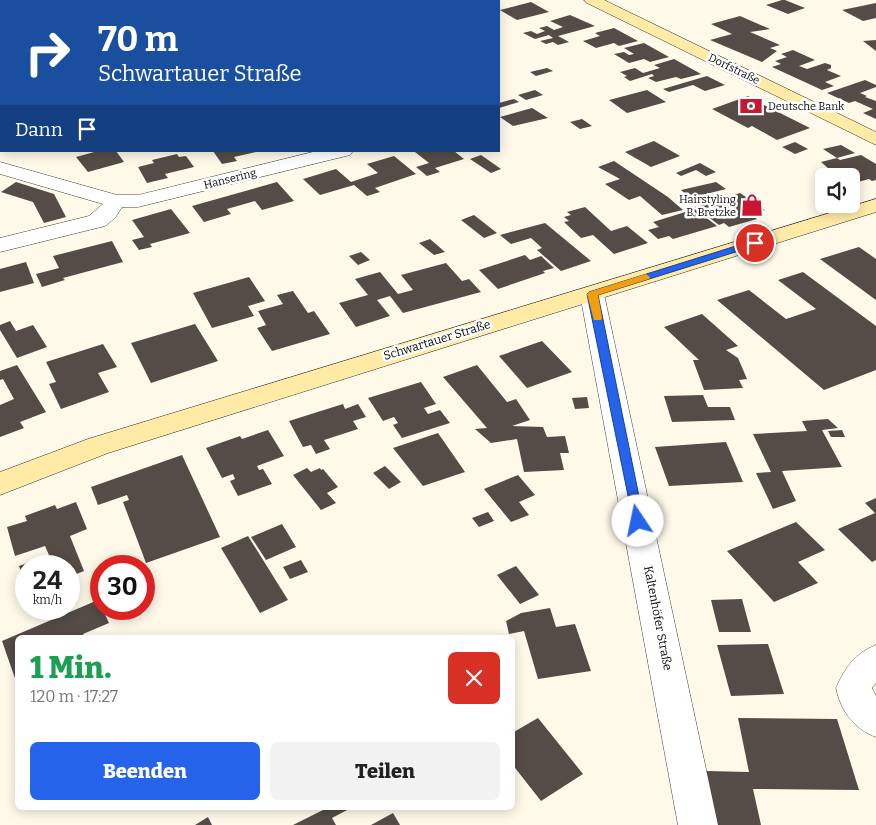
<!DOCTYPE html>
<html lang="de">
<meta charset="utf-8">
<style>
body{margin:0;font-family:Bitter,serif;background:#f2f2f2;color:#222;height:100vh;display:flex;flex-direction:column;font-size:19px;white-space:nowrap}
*{box-sizing:border-box;margin:0}
p{font-size:16px;color:#767676}
.icon{flex:none;width:28px;height:28px;fill:none;stroke:currentColor;stroke-width:2;stroke-linecap:round;stroke-linejoin:round}
.map{position:relative;flex:1;overflow:hidden}
.side{position:absolute;left:15px;top:635px;width:500px;height:175px;display:flex;flex-direction:column;background:#fff;border-radius:8px;box-shadow:0 2px 12px #0003}
.side>*{flex:none}
.hud{position:absolute;left:0px;top:0px;width:500px;height:152px;box-shadow:0 2px 12px #0003;background:#1a4fa0;color:#fff;overflow:hidden}
.buttons{position:absolute;left:815px;top:168px;display:grid;gap:10px}
.buttons a{display:grid;place-items:center;width:45px;height:45px;border-radius:8px;background:#fff;box-shadow:0 2px 12px #0003;font-size:25px}
.speed{position:absolute;left:15px;top:555px;display:flex;gap:10px;font-size:25px;font-weight:700;text-align:center}
.speed>*{display:grid;place-content:center;width:65px;height:65px;border-radius:50%;background:#fff;box-shadow:0 2px 12px #0003;line-height:1}
.speed small{font-size:12px;font-weight:400}
.speed .limit{border:8px solid #d22;background:#fff;color:#111}
.pin{position:absolute;display:grid;place-items:center;width:42px;height:42px;color:#fff;margin:-21px;border:2px solid #fff;border-radius:50%;box-shadow:0 1px 5px #0007}
.me{position:absolute;width:55px;margin:-28px;rotate:349deg;stroke-linejoin:round;filter:drop-shadow(0 0 4px #0008)}
.turn{display:flex;align-items:center;gap:18px;height:105px;padding:0 15px;font-size:22px}
.turn .icon{width:65px;height:65px;stroke-width:2.5}
.turn b{display:block;font-size:35px;line-height:42px}
.then{display:flex;align-items:center;height:48px;padding:0 15px;background:#0003;gap:10px;font-size:19px}
.round{display:grid;place-items:center;flex:none;width:52px;height:52px;border-radius:8px;background:#f2f2f2}
.summary{display:flex;align-items:center;justify-content:space-between;height:85px;padding:0 15px}
h1{font-size:30px;font-weight:800;line-height:38px;color:#1e9e55}
.action{display:flex;gap:10px;margin-top:auto;padding:10px 15px}
.action a{flex:1;height:58px;border-radius:8px;background:#2563eb;color:#fff;font-size:20px;font-weight:800;line-height:58px;text-align:center}
.action a+a{background:#f2f2f2;color:#222}
.map>svg:first-child{display:block}
</style>
<div class="map">
<svg width="876" height="825" viewBox="0 0 876 825">
<rect width="100%" height="100%" fill="#fff9ea"/>
<g fill="#554b47">
<polygon points="782,0 785,0 805,8 788,14 766,5"/>
<polygon points="531,2 549,12 517,20 500,10"/>
<polygon points="876,3 876,18 863,21 842,10"/>
<polygon points="570,15 595,26 558,36 569,42 558,45 553,42 546,44 540,41 553,38 549,35 535,39 523,33 531,31 537,34 545,31 539,28 547,26 554,30 563,27 550,21"/>
<polygon points="740,16 770,29 750,32 780,45 770,48 777,51 762,62 710,40 732,34 711,24"/>
<polygon points="614,28 638,41 619,46 614,43 596,48 583,41 600,36 595,33"/>
<polygon points="876,40 876,51 863,41"/>
<polygon points="644,43 669,57 650,62 644,59 629,63 614,54 624,52 629,55 634,54 624,48"/>
<polygon points="793,50 815,60 799,66 807,69 825,63 831,65 831,68 827,70 841,76 825,82 834,86 822,90 772,67 781,64 775,61 787,57 781,54"/>
<polygon points="674,59 701,74 681,79 676,77 656,82 648,78 654,76 652,74 630,81 624,77 627,76 620,72 635,68 643,73 660,68 654,65"/>
<polygon points="547,68 553,71 536,76 530,72"/>
<polygon points="707,76 725,85 705,91 693,85 669,92 663,89"/>
<polygon points="865,80 876,85 876,87 860,93 867,96 865,97 876,101 876,119 863,113 873,109 855,101 849,103 827,93"/>
<polygon points="535,90 543,95 526,100 518,95"/>
<polygon points="647,90 666,102 627,113 609,100"/>
<polygon points="748,96 764,105 810,128 777,140 752,126 748,128 712,109"/>
<polygon points="514,99 519,102 499,108 499,103"/>
<polygon points="532,108 548,118 513,126 500,117"/>
<polygon points="582,119 592,126 580,129 570,122"/>
<polygon points="654,141 680,156 651,167 625,152"/>
<polygon points="795,142 808,149 795,154 782,147"/>
<polygon points="841,145 855,153 837,158 840,160 861,155 876,164 876,180 872,181 869,179 851,184 851,176 837,176 821,162 837,158 823,149"/>
<polygon points="98,151 116,151 124,162 88,172 76,157"/>
<polygon points="213,151 256,151 256,152 234,157 237,161 222,164"/>
<polygon points="419,151 454,151 464,159 435,168 440,172 427,176 416,167 429,163 415,152"/>
<polygon points="177,154 179,157 186,156 194,167 165,174 168,178 147,183 138,167 154,163 152,160"/>
<polygon points="481,155 501,169 491,173 470,159"/>
<polygon points="394,156 416,174 375,188 380,192 367,196 354,185 320,195 303,179 336,169 351,182 378,173 367,164"/>
<polygon points="614,161 668,197 683,210 662,215 640,196 629,200 605,184 620,179 598,167"/>
<polygon points="700,163 716,172 706,176 696,170 681,176 676,173"/>
<polygon points="16,182 54,194 66,217 44,223 33,202 1,192"/>
<polygon points="277,182 294,201 262,210 255,201 227,209 231,214 204,222 192,206"/>
<polygon points="716,182 726,189 690,198 681,190"/>
<polygon points="740,193 765,210 752,215 757,219 729,227 724,223 719,225 695,207"/>
<polygon points="585,207 611,231 627,226 648,243 614,254 593,235 581,238 564,222 569,221 564,217 571,215 567,212"/>
<polygon points="171,209 190,233 150,244 152,247 139,250 132,240 144,237 132,220"/>
<polygon points="695,209 717,226 673,239 669,236 658,239 648,230 659,227 653,222"/>
<polygon points="474,215 497,233 484,238 461,220"/>
<polygon points="545,223 591,261 561,271 537,250 542,248 531,238 511,244 500,235"/>
<polygon points="430,239 445,252 434,255 419,243"/>
<polygon points="112,241 123,262 63,278 65,280 42,287 36,274 59,268 53,256"/>
<polygon points="859,247 876,259 876,300 820,259"/>
<polygon points="361,252 370,260 358,265 349,256"/>
<polygon points="525,255 530,260 541,256 554,268 543,271 545,273 498,289 479,270"/>
<polygon points="26,262 34,283 0,292 0,269"/>
<polygon points="446,263 462,281 469,279 481,292 403,313 390,296 377,300 390,316 356,327 339,303 368,295 355,279 380,272 398,294 413,290 401,275"/>
<polygon points="803,272 876,326 876,370 824,390 717,300 749,290 786,319 816,309 778,280"/>
<polygon points="249,277 265,301 248,306 254,316 212,328 193,293"/>
<polygon points="293,291 308,313 314,311 330,334 272,351 257,328 266,325 258,311 283,304 277,295"/>
<polygon points="702,314 738,346 726,350 738,358 747,379 739,380 743,388 704,390 693,360 699,360 664,327"/>
<polygon points="10,321 16,331 33,325 47,347 17,358 0,330 0,325"/>
<polygon points="195,324 218,361 151,383 131,343"/>
<polygon points="542,341 572,372 527,388 499,356"/>
<polygon points="103,344 117,367 98,373 109,392 61,409 49,384 56,382 46,362"/>
<polygon points="17,365 46,412 20,422 24,428 0,437 0,405 14,399 3,379 0,380 0,371"/>
<polygon points="477,365 507,402 516,399 530,420 512,426 543,427 547,437 565,436 569,453 560,453 564,470 524,472 517,439 491,443 475,429 487,428 443,377"/>
<polygon points="421,382 436,404 424,408 428,414 440,410 450,423 402,438 393,425 398,423 394,417 383,421 368,398"/>
<polygon points="703,395 708,407 730,407 735,420 672,422 664,396"/>
<polygon points="587,397 589,408 575,409 572,398"/>
<polygon points="343,404 345,409 358,404 366,417 353,421 358,429 324,440 330,449 316,454 311,445 303,447 289,421"/>
<polygon points="828,419 838,428 822,430 842,467 782,471 796,501 773,509 756,473 771,472 753,434 807,431 802,421"/>
<polygon points="268,430 284,456 257,466 259,470 263,469 272,484 238,496 230,481 235,479 233,474 222,478 206,448 240,436 242,439"/>
<polygon points="842,430 845,437 831,437 828,431"/>
<polygon points="438,433 465,472 423,486 393,448"/>
<polygon points="726,442 743,482 669,486 655,447"/>
<polygon points="182,455 220,537 146,563 123,502 129,500 127,495 98,505 91,487"/>
<polygon points="385,466 401,482 389,489 373,473"/>
<polygon points="307,468 311,472 320,468 321,470 323,469 338,487 327,493 336,503 321,510 293,475"/>
<polygon points="518,475 535,495 519,502 529,515 511,522 484,489"/>
<polygon points="876,498 876,560 872,562 838,529 875,513 865,503"/>
<polygon points="76,502 87,529 70,536 84,571 69,577 69,566 26,566 26,586 19,566 49,555 45,546 15,556 7,527 27,521 25,516 33,513 55,505 57,509"/>
<polygon points="488,512 494,521 479,527 472,518"/>
<polygon points="796,522 825,550 798,562 818,583 774,602 727,551"/>
<polygon points="282,524 296,547 266,560 251,537"/>
<polygon points="248,536 288,600 260,613 221,548"/>
<polygon points="301,560 308,572 290,579 283,567"/>
<polygon points="516,566 539,595 520,604 497,575"/>
<polygon points="742,599 751,632 719,632 711,600"/>
<polygon points="98,600 109,623 83,634 85,638 18,638 17,684 2,641"/>
<polygon points="550,608 556,627 575,624 591,671 538,679 524,631 509,634 506,621 521,613"/>
<polygon points="768,644 784,694 731,696 717,645"/>
<polygon points="538,718 583,774 541,801 512,764 512,733"/>
<polygon points="738,718 837,719 859,790 753,789 761,825 716,825 706,771 749,772"/>
<polygon points="327,808 348,808 349,809 332,818 336,825 293,825"/>
<polygon points="393,813 400,825 371,825"/>
<polygon points="208,817 212,825 195,825"/>
</g>
<g fill="none" stroke-linecap="round" stroke-linejoin="round">
<defs>
<g id="street">
<polygon points="251,0 272,0 273,1 252,1"/>
<rect x="0" y="78" width="1" height="10"/>
<polygon points="317,151 353,151 350,155 138,207 122,207 115,218 105,226 0,252 0,238 89,216 103,204 0,174 0,162 117,195 138,195"/>
<polygon points="592,287 601,289 604,294 718,825 678,825 580,294 583,289"/>
<path d="M876,645V683L872,688L876,696V737C854,729 841,711 836,688C845,668 855,653 876,645Z"/>
</g>
<g id="secondary">
<polygon points="584,0 604,0 876,132 876,145 587,3"/>
<polygon points="876,199 876,212 108,453 0,495 0,472 88,439"/>
</g>
</defs>
<use href="#street" stroke="#3f3f3f" stroke-width="1"/>
<use href="#secondary" stroke="#2e2e2e" stroke-width="1"/>
<use href="#street" fill="#fff" fill-rule="evenodd"/>
<use href="#secondary" fill="#ffeba5" fill-rule="evenodd"/>
</g>
<polygon fill="#2563eb" stroke="#184099" points="755,240 760,243 758,245 598,295 644,521 643,525 634,525 587,294 589,292"/>
<polygon fill="#f59e0b" points="646,274 650,277 649,279 598,295 602,318 601,320 594,320 587,294 589,292"/>
<defs>
<symbol id="bank-bare" viewBox="-9 -9 18 18"><path d="M-6-4H6V4H-6ZM0-2.3a2.3 2.3 0 1 0 0 4.6a2.3 2.3 0 1 0 0-4.6Z" fill="#c91632" stroke="#fff" stroke-width="2.5" paint-order="stroke"/></symbol>
<symbol id="shop-bare" viewBox="-9 -9 18 18"><path d="M-5-2.5h2.3a2.7 3.5 0 0 1 5.4 0H5L5.5 6h-11ZM-1.5-2.5h3a1.5 2.3 0 0 0-3 0Z" fill="#c91632" stroke="#fff" stroke-width="2.5" paint-order="stroke"/></symbol>
</defs>
<g fill-rule="evenodd">
<use href="#bank-bare" x="735" y="90" width="32" height="32"/>
<use href="#shop-bare" x="736" y="189" width="32" height="32"/>
</g>
<g text-anchor="middle" dominant-baseline="central" stroke-width="5" stroke-linejoin="round" paint-order="stroke">
<g font-size="11" fill="#0c0c0c" stroke="#fff">
<text transform="translate(734 69) rotate(26)">Dorfstraße</text>
<text transform="translate(230 179) rotate(-14)">Hansering</text>
</g>
<g font-size="11" fill="#0c0c0c" stroke="#fff" text-anchor="start">
<text x="768" y="106">Deutsche Bank</text>
<text x="736" y="199" text-anchor="end">Hairstyling<tspan x="736" dy="13">B. Bretzke</tspan></text>
</g>
<g font-size="12" fill="#0c0c0c" stroke="#fff">
<text transform="translate(437 340) rotate(-17)">Schwartauer Straße</text>
<text transform="translate(658 618) rotate(79)">Kaltenhöfer Straße</text>
</g>
</g>
</svg>
<div class="buttons">
<a><svg class="icon" aria-label="sound" viewBox="0 0 24 24"><path d="M4 9h4l5-4v14l-5-4H4zM17 9q2 3 0 6"/></svg></a>
</div>
<div class="speed"><div>24<small>km/h</small></div><div class="limit">30</div></div>
<div class="pin" style="left:755px;top:243px;background:#d93025"><svg class="icon" aria-label="arrive" viewBox="0 0 24 24"><path d="M6 21V4h12l-3 4 3 4H6"/></svg></div>
<svg class="me" style="left:638px;top:521px" viewBox="-20 -20 40 40"><circle r="19" fill="#fff"/><path d="M0-13L10 11 0 6-10 11z" fill="#2563eb"/></svg>
<div class="hud">
<div class="turn"><svg class="icon" aria-label="right" viewBox="0 0 24 24"><path d="M7 20v-9h11M14 6l5 5-5 5"/></svg><div><b>70 m</b>Schwartauer Straße</div></div>
<div class="then">Dann<svg class="icon" aria-label="arrive" viewBox="0 0 24 24"><path d="M6 21V4h12l-3 4 3 4H6"/></svg></div>
</div>
<section class="side">
<div class="summary"><div><h1>1 Min.</h1><p>120 m · 17:27</p></div><a class="round" style="background:#d93025;color:#fff"><svg class="icon" aria-label="close" viewBox="0 0 24 24"><path d="M6 6l12 12M18 6L6 18"/></svg></a></div>
<div class="action"><a>Beenden</a><a>Teilen</a></div>
</section>
</div>
